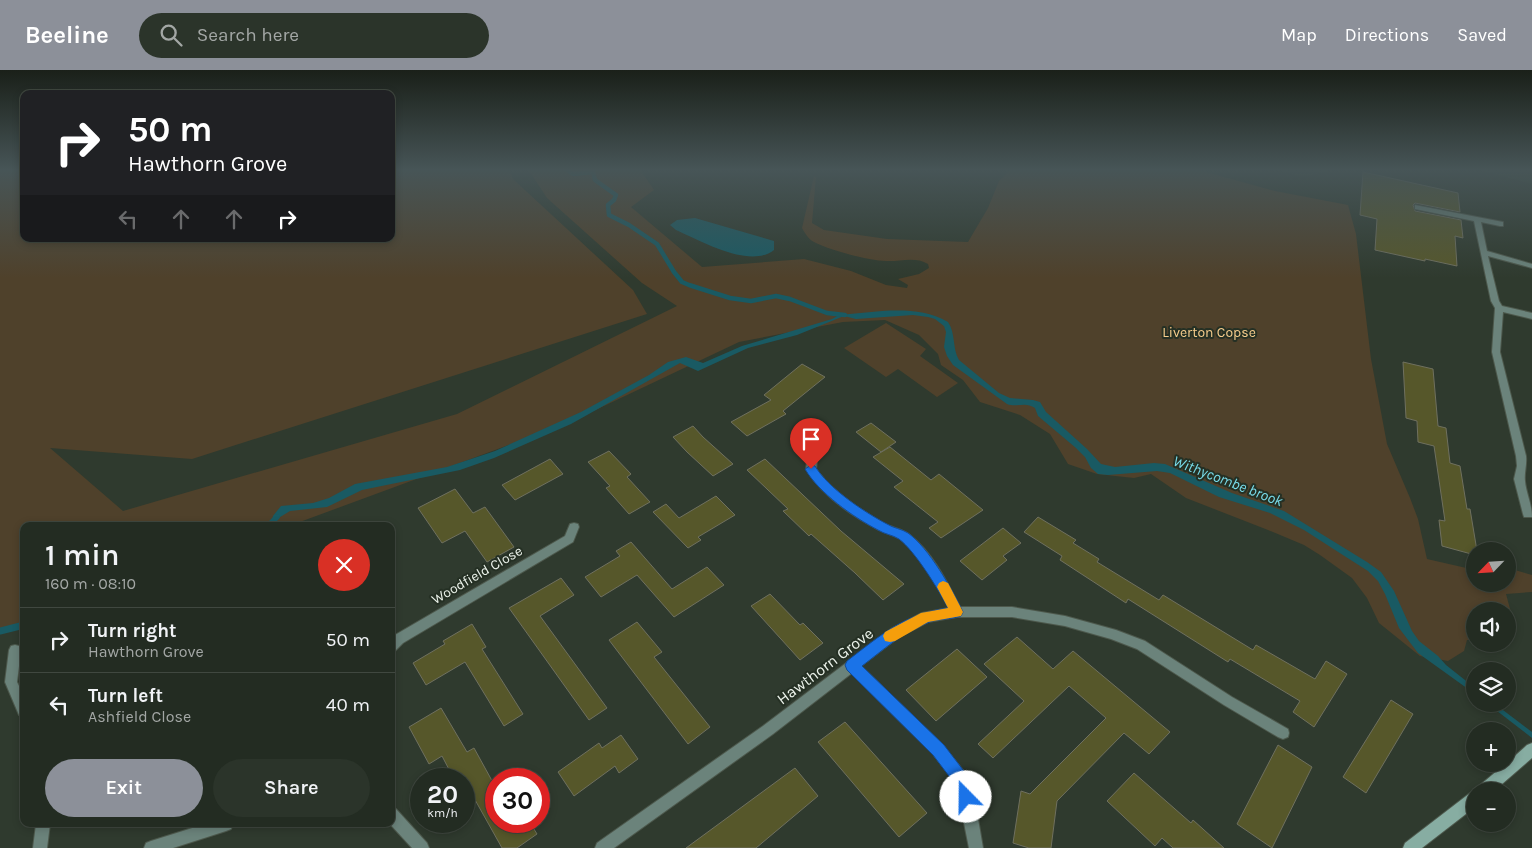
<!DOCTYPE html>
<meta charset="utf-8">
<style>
body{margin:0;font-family:Karla,sans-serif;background:#2b342a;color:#f1f3f6;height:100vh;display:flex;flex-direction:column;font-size:19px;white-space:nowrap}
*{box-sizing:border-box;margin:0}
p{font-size:16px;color:#a3a7a5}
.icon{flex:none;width:28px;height:28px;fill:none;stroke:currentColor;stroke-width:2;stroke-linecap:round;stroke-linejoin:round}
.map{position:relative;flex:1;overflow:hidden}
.details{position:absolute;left:20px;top:452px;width:375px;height:305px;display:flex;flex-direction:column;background:#232c22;border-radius:10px;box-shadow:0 2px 8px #0003,0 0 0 1px #404840}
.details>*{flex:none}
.guide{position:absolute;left:20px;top:20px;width:375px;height:152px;border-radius:10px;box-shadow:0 2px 8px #0003,0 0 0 1px #404840;background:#202124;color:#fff;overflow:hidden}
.needle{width:32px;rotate:245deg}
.fabs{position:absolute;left:1466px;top:472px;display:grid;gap:10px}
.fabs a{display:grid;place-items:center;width:50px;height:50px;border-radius:50%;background:#232c22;box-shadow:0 2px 8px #0003,0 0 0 1px #404840;font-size:25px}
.speed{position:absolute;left:410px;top:698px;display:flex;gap:10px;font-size:25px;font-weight:700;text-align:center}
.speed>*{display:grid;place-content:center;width:65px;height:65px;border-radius:50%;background:#232c22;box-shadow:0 2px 8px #0003,0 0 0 1px #404840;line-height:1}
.speed small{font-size:12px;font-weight:400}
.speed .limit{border:8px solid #d22;background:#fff;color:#111}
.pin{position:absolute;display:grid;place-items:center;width:42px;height:42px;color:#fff;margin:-51px -21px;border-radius:50% 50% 50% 0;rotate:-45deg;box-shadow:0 0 5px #0007}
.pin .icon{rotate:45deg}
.me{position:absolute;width:55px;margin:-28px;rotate:338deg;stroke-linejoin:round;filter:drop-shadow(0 0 4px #0008)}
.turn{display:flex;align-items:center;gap:18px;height:105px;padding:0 25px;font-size:22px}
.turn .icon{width:65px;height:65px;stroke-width:2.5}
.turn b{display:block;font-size:35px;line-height:42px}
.lanes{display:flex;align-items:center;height:48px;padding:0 25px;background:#0003;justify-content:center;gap:25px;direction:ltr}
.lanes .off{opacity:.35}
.round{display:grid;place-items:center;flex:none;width:52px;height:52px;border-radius:26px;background:#2b342a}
.overview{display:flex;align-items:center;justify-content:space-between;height:85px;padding:0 25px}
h1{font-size:30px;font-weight:600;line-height:38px}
.action{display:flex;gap:10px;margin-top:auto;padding:10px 25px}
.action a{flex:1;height:58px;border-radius:30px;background:#8c9099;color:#fff;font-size:20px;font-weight:600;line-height:58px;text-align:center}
.action a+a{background:#2b342a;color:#f1f3f6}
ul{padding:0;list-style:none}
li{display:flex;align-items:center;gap:15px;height:65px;padding:0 25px;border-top:1px solid #404840}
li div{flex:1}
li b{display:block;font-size:19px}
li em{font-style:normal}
header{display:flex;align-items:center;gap:30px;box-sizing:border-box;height:70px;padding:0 25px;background:#8c9099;color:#fff}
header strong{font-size:24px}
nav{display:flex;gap:28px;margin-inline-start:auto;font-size:18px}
.search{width:350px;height:45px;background:#2b342a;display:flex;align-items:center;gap:12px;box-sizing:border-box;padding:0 18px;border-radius:28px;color:#a3a7a5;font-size:19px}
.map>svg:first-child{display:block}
</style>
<header>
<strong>Beeline</strong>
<div class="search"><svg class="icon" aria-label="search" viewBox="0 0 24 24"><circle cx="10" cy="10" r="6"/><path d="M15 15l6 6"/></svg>Search here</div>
<nav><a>Map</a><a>Directions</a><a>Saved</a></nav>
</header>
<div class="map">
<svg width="1532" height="778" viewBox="0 0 1532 778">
<rect width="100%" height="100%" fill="#2f3a2e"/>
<g fill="#344433">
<polygon points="1271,99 1339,99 1302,107"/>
<polygon points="1476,99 1532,99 1532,114"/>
</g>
<g fill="#4f412b">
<path d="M0,99H24V169H391V99H509L513,109L633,220L647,244L192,389L50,378L123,441L457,344L677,236L642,213L547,128L528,99H640L654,120L631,137L702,197L804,189L851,201L886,215L907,218L908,215L898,209L919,204L929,198L928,194C915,186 899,192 886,191C870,191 829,180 814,172C808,169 805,163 802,158L814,106L816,107L812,153L824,160L887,169L968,172L988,138L999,111L1011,99H1195L1275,121L1348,135L1356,164L1371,289L1387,374L1410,428L1418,449L1427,489L1475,500V514H1508V498L1532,505V522L1506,524L1513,550L1508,568V541H1475V570H1467L1464,581L1448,591L1420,586L1379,553L1367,528L1352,508L1320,485L1304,475L1268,460L1186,428L1151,404L1134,408L1097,404L1068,394L1050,364L1020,345L980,332L963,310L941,295L938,284L919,265L885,250L843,252L739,272L568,353L289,456H24V553L0,562Z"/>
<polygon points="886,253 926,279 920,286 958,313 937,327 898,299 886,307 844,278"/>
</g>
<g fill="#195a63">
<path d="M695,148L774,171V180C750,199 701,171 676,160L670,155L677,150Z"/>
<path d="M882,241C906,240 927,240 948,252C956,264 952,278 959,290L999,323L1010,328L1033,330L1040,332L1046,342L1087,379L1101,394L1115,397L1154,393L1165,394L1232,423L1284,441L1367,492L1381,502L1394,521L1412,561L1419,571L1438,586L1446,595L1475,618V624L1418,583L1399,558L1385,524L1378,511L1368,501L1346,487L1304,460L1270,443L1219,427L1170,403L1157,401L1108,405L1098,404L1091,398L1085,387L1076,378L1038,346L1035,338C1025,331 1017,338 1007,334L953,295L947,286L944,277L946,262L944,256L935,249L928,247L913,245L856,249L844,246L797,265L748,278L698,301L680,293L571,354L494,388L460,400L362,420L327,437L290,441L272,452L273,446L281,436L313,433L329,428L355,414L447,397L495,381L581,342L649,305L668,292L686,287L703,293L742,276L832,249L839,245Z"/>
<polygon points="1488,634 1495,634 1532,662 1532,668"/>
</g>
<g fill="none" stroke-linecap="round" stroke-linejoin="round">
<polyline stroke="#195a63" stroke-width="4.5" points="566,99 573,104 593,102 595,110 616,125 614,130 608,135 609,145 629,155 657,174 674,202 682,212 689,215 730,228 751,231 776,226 790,229 827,243 845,245"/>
<polyline stroke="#195a63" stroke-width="5.5" points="268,456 277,447"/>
<polyline stroke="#195a63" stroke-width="7" points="0,561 24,555"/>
</g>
<g fill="#56572a" stroke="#6f705f">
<polygon points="1363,102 1458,123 1460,142 1415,133 1413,135 1415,141 1461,150 1463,168 1455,166 1457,196 1425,189 1425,191 1375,180 1377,149 1360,145"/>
<polygon points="1403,292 1433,299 1438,356 1446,358 1450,393 1460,396 1467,439 1470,439 1477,481 1475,481 1475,485 1442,476 1439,450 1445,451 1434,376 1418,372 1417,351 1406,348"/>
<polygon points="802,294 825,307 783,341 786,344 747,366 731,352 771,330 764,325"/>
<polygon points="871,353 896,372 881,382 856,362"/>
<polygon points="693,356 703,367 733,394 713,406 687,382 673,367"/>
<polygon points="890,377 931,410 939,404 983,440 941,468 929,458 938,452 894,417 903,411 873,387"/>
<polygon points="609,381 631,404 627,407 650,432 629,444 606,418 610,416 588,392"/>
<polygon points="550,389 563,404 515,430 502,415"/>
<polygon points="765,389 841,461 904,514 883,530 855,503 811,464 809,466 783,441 788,439 747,400"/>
<polygon points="455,419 473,443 485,437 514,477 487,492 465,461 442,473 418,438"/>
<polygon points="716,426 735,445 698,467 701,470 688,478 653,442 666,434 679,448"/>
<polygon points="1038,447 1076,470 1073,473 1099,489 1097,492 1159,530 1163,525 1253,580 1256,575 1315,609 1326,591 1347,604 1314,657 1293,642 1300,631 1230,589 1228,592 1128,529 1126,533 1060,490 1062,486 1024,462"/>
<polygon points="1003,458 1021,473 1003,486 1007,490 982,510 960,491"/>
<polygon points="631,472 672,519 707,497 724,515 674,547 637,505 601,527 585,507 620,486 616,481"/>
<polygon points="561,508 574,525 540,546 607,638 589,650 509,538"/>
<polygon points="770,524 800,555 803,553 823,573 800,590 751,536"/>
<polygon points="637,552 662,582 654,587 710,657 688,674 609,570"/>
<polygon points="472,554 486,577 482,579 523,644 504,656 465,592 426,615 413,593 445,574 443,571"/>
<polygon points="1017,567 1053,599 1073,581 1170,662 1149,684 1124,663 1057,731 1051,778 1029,778 1013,773 1021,721 1030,724 1106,648 1069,616 993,688 978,674 1024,631 984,594"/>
<polygon points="957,579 987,607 936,651 906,620"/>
<polygon points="1391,630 1413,644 1366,723 1343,707"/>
<polygon points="441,638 467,682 474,678 496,718 496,751 529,751 537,764 517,778 502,778 474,728 464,735 464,709 454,709 442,686 429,694 409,657"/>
<polygon points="845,652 927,743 899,767 818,672"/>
<polygon points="621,665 638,689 619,703 615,696 574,726 558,702 599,673 602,678"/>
<polygon points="1278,675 1312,697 1272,778 1237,754"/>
<polygon points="795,698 818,726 756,778 686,778"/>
<polygon points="1134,703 1191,753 1193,750 1224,778 1173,778 1162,768 1155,776 1107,731"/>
</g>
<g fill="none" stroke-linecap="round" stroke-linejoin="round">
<defs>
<g id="street">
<path d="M1415,135L1503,152V156H1500L1481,152L1487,181L1532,194V198L1488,186L1499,231L1502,236L1532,243V249L1503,242L1500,282L1526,386C1527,395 1524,403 1525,411C1526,423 1532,434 1532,447H1524L1523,444L1514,409L1517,396L1516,386L1492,282L1495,238L1491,231L1474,151L1415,139Z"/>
<path d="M813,380L818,384L816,399C833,422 860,440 885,454C893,458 903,459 910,465C933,483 947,512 960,537H1012L1065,546L1116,560L1145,571L1232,627L1288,659L1289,663L1288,667L1283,669L1278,667L1224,635L1137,579L1111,569L1065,556L1012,547H957L928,552L899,567L861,596L943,676L967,705L977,743L983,778H969L956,713L933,684L852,603L773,664L614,778H595L597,773L763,656L891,559L922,543L949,538C937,515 923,485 900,469C894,465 886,464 879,460C852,446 822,426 806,399L808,384Z"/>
<polygon points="574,453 578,454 579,457 573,472 403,573 395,581 391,582 391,569 395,565 565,466 570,454"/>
<polygon points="15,575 19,576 21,580 17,612 24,626 24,647 19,645 5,612 9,580 11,576"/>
<polygon points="391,737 396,739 427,773 429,778 412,778 390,754"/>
<polygon points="36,754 50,754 47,778 33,778"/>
<polygon points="205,754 233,754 231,759 226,761 173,778 144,778 146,773 151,771"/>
</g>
<g id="secondary">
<polygon points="1532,673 1532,688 1494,721 1477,721 1479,716 1505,694 1508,694 1508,692 1527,675"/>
<polygon points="1475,721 1475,737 1422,778 1403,778 1405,773 1470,723"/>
</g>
</defs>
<use href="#street" stroke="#4d584c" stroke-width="2"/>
<use href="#secondary" stroke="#4d584c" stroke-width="2"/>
<use href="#street" fill="#6b837b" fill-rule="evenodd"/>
<use href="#secondary" fill="#87ada2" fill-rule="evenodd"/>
</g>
<linearGradient id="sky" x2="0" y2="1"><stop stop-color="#1a2019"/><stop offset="0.48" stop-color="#475557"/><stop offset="1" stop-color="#475557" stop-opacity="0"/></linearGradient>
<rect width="1532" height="208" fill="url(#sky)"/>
<path fill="#1a73e8" stroke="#114b97" d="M811,395L815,396C828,418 864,442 887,454C893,458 902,459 908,463C929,478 952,519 963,542L961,546C950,550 938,548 927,553C903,562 883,580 862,596L944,675L967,705L974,727L971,732L966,734L961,732L955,714L933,685L847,600L845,595L847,591C881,565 904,544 948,538C939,520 915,481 899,469C893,465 884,464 878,460C853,447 819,423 805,399Z"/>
<polygon fill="#f59e0b" points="943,511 948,513 961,538 963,542 961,546 928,552 895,571 890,572 885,571 883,566 885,562 921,543 948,538 937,517 939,513"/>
<g text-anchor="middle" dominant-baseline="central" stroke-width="4" stroke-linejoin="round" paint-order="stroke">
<g font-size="14" fill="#f7cd8c" stroke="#253024">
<text x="1209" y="262">Liverton Copse</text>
</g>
<g font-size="14" fill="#ecf3eb" stroke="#253024">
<text transform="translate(477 505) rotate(-30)">Woodfield Close</text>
</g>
<g font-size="15" font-style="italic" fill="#78dbe9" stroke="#253024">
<text transform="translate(1228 411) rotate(21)">Withycombe brook</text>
</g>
<g font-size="16" fill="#ecf3eb" stroke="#253024">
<text transform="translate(825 596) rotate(-37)">Hawthorn Grove</text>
</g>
</g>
</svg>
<div class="fabs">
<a><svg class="needle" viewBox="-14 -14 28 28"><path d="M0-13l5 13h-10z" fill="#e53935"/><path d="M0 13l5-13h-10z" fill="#a3a7a5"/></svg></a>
<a><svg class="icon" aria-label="sound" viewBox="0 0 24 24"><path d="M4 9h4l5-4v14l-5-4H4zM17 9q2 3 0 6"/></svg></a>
<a><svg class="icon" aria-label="layers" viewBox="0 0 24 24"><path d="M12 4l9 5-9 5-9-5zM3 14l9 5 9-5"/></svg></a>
<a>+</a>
<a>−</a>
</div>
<div class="speed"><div>20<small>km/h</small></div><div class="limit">30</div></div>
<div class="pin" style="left:811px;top:399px;background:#d93025"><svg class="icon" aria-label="arrive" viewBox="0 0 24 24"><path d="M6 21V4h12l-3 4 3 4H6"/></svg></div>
<svg class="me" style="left:966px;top:727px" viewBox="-20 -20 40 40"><circle r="19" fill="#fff"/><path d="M0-13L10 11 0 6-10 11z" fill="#1a73e8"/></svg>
<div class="guide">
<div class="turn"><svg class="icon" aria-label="right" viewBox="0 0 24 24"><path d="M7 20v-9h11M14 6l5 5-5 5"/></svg><div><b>50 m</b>Hawthorn Grove</div></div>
<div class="lanes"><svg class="icon off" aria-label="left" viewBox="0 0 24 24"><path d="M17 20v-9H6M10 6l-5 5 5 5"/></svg><svg class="icon off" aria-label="ahead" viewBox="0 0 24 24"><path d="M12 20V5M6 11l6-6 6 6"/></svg><svg class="icon off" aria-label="ahead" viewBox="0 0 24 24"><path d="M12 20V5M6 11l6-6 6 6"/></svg><svg class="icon" aria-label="right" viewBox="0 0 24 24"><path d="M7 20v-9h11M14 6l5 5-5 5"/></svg></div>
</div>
<section class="details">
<div class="overview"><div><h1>1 min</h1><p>160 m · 08:10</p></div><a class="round" style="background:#d93025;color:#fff"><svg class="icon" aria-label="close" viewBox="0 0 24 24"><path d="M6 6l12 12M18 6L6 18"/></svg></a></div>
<ul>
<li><svg class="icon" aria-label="right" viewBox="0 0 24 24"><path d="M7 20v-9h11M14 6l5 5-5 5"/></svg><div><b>Turn right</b><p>Hawthorn Grove</p></div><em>50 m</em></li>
<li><svg class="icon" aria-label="left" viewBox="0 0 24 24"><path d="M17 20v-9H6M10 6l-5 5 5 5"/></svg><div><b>Turn left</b><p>Ashfield Close</p></div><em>40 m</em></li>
</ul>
<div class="action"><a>Exit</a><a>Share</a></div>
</section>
</div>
